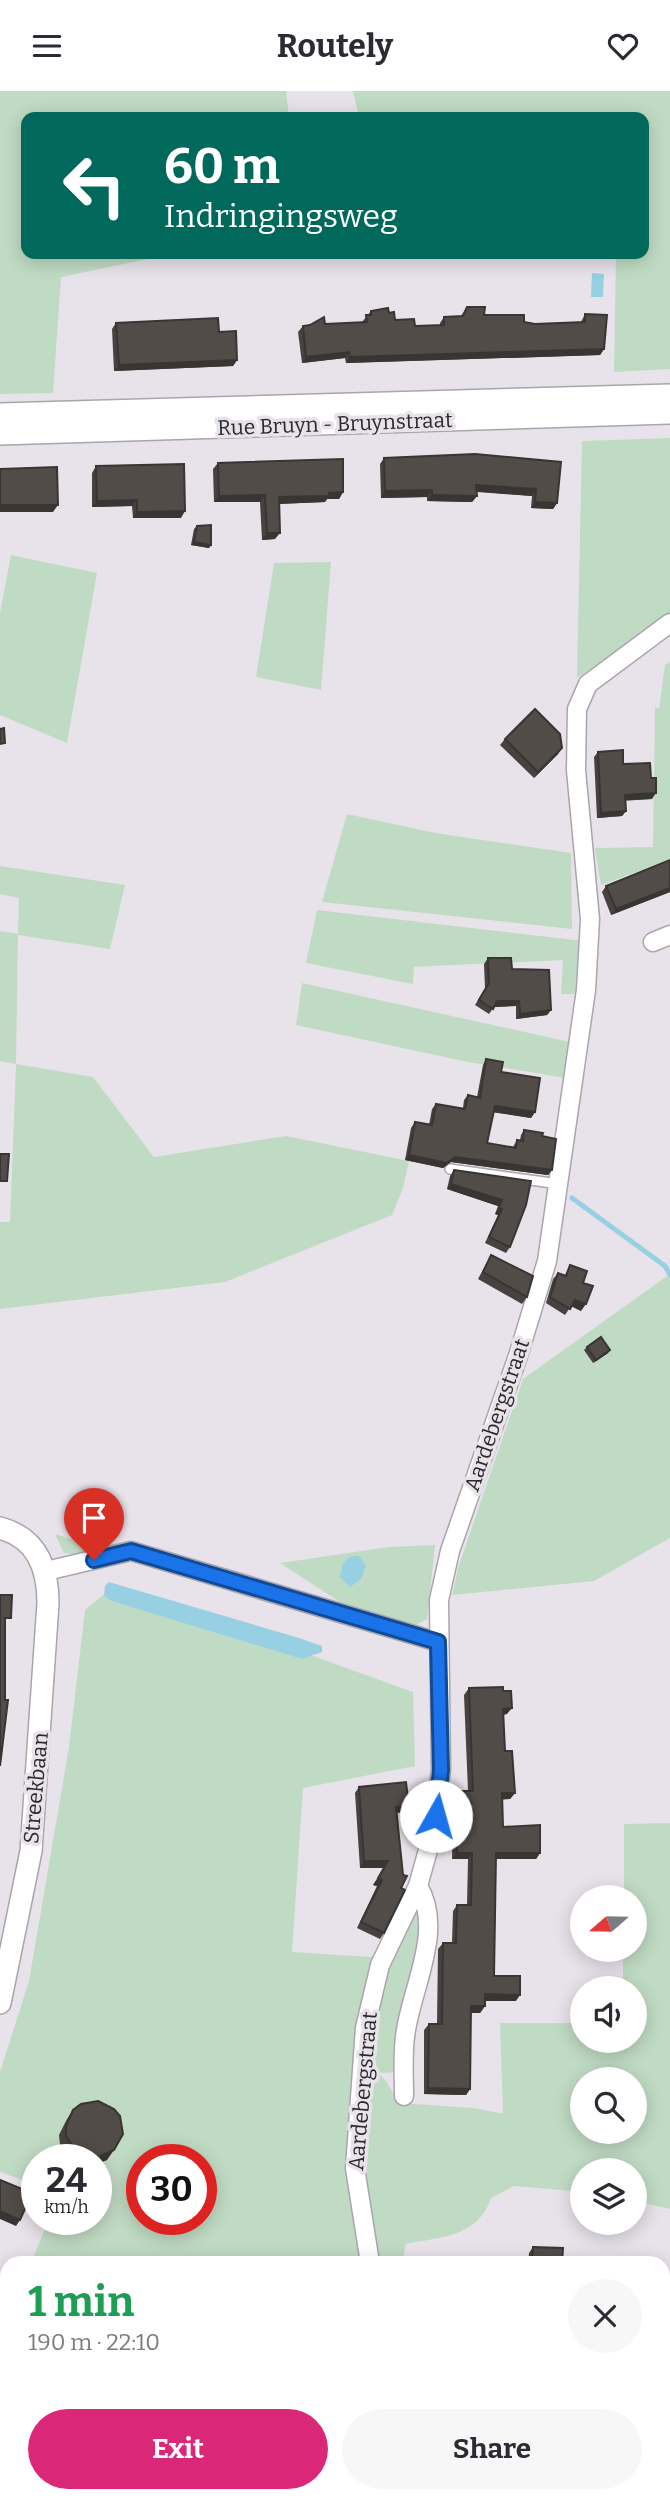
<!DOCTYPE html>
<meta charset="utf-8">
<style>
body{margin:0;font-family:Bitter,serif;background:#f7f7f7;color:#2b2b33;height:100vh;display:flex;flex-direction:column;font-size:26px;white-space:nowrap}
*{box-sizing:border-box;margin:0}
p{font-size:23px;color:#7c7c81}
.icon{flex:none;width:38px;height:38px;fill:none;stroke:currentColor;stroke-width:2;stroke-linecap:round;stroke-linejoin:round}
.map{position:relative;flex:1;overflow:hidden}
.drawer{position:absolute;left:0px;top:2165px;width:670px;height:247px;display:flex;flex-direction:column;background:#fff;border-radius:21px 21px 0 0;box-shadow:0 4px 18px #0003}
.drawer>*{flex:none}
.banner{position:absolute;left:21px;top:21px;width:628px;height:147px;border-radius:14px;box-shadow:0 4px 18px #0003;background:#00695c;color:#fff;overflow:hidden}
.needle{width:46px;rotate:250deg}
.buttons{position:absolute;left:570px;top:1794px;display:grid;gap:14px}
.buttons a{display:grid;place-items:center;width:77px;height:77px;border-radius:50%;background:#fff;box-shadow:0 4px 18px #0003;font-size:35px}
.speed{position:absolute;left:21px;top:2053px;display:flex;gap:14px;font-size:35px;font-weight:700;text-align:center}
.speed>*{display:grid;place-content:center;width:91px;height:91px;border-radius:50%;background:#fff;box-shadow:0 4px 18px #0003;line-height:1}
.speed small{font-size:18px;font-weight:400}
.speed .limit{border:10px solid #d22;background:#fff;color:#111}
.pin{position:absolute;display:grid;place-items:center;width:60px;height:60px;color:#fff;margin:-72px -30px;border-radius:50% 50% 50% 0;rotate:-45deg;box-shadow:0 0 7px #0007}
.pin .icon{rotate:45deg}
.me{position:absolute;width:77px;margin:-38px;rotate:7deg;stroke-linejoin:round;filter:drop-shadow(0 0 5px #0008)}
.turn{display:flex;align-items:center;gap:24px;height:147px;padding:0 28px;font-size:32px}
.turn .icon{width:91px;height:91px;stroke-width:2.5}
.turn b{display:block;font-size:49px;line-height:60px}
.round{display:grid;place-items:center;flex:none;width:74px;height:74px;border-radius:37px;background:#f7f7f7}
.overview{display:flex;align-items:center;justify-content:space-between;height:119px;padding:0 28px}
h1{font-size:42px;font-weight:700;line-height:52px;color:#1e9e55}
.button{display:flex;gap:14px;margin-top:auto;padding:14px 28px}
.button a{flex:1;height:80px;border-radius:42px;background:#db2777;color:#fff;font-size:28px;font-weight:700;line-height:80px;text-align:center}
.button a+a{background:#f7f7f7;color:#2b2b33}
header{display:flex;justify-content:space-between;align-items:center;height:91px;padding:0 28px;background:#fff;font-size:32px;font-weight:700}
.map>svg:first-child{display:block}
</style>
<header><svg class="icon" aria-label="menu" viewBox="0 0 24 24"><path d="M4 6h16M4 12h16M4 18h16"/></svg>Routely<svg class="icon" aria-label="heart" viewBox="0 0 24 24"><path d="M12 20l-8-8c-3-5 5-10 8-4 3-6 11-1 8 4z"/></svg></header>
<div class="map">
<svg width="670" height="2411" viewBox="0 0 670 2411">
<rect width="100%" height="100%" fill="#e8e3ea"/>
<polygon fill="#e0d7e4" points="19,2404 165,2404 191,2411 16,2411"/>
<g fill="#c0dbc3" fill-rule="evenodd">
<polygon points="0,0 286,0 289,26 26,26 26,163 172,163 61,186 53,302 0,303"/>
<polygon points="353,0 670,0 670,278 614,281 616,165 412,163 644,163 644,26 359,26"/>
<polygon points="670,347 670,522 577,587 582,350"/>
<polygon points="11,464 97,482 67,652 0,624 0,522"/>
<polygon points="331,471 321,599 256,586 274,472"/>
<polygon points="670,571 670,771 646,796 639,780 601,794 595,757 653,756 655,616 659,618 665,574"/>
<polygon points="347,723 435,742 571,762 572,838 322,811"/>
<polygon points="0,775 125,794 110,858 18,844 16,973 93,986 154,1066 286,1045 409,1070 403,1097 392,1124 225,1191 0,1218 0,1131 10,1131 16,973 0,970 0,840 18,843 19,807 0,803"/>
<polygon points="317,819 583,850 575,903 561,903 563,869 503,872 503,867 493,867 493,872 414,876 413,893 306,872"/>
<polygon points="302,892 570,951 566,987 468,971 296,934"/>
<polygon points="670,1183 670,1447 594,1490 452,1504 459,1474 523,1288"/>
<polygon points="55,1443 104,1458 77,1464 64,1462"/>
<polygon points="435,1454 427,1528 414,1535 340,1511 280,1472 389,1456"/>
<path d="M124,1497L413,1601L415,1675L303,1697L292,1861L371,1866L396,1849L415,1808L423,1825L400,1981L378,1982C389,1990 391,2002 400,2012L474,2017L503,2023L500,1932H583V1950H635V1897H623V1859L635,1858V1806H624V1733L670,1732V2118L635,2110V2079H583V2101L514,2095L491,2107C478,2146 441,2146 406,2153L402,2172H31L49,2128H96V2068H37V2094L0,2081V1981L29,1890L69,1656L85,1519L109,1499ZM583,1988H635V2040H583ZM142,2068H201V2128H142Z"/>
</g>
<g fill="#97d0e3">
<polygon points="592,182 604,183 603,206 591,206"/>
<path d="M359,1465L366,1475L361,1488L350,1496L340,1486C343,1473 343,1465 359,1465Z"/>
<polygon points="109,1491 299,1547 322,1555 322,1561 302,1568 112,1510 104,1505 105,1495"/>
</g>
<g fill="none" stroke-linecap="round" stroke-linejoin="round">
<polyline stroke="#97d0e3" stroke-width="5" points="572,1107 665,1175 670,1184"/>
<defs>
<polyline id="service" points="450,1078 559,1093"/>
<g id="minor">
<polyline points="653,851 670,844"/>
<polyline points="46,1480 131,1460 438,1551"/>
<path d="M404,2005C404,1983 402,1960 406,1939C413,1894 444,1838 418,1795"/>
<polyline points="370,2172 355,2077 365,1937 380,1874 418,1795 433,1741 441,1679 439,1509 450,1460 518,1265 547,1170 586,899 590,828 576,679 577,618 588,593 670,532"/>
<polyline points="558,2404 562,2411"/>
<polyline points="380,2411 380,2404"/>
</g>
<g id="tertiary">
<polyline points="0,323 670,304"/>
<polyline points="0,343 670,322"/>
<path d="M0,1437C37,1447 48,1477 48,1512L31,1760L0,1912"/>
</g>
</defs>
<use href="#service" stroke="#aaa5ac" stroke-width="12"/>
<use href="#minor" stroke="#aaa5ac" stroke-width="21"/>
<use href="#tertiary" stroke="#aaa5ac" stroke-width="24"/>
<use href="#service" stroke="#fff" stroke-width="9"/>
<use href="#minor" stroke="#fff" stroke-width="18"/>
<use href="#tertiary" stroke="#fff" stroke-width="21"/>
</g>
<g fill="#47413f">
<polygon points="467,216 484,224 535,233 581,231 585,223 604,258 600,264 346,272 345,267 302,272 298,241 303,235 362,231 371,220 389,222 395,229 415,235 440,234 440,232 444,226 461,225"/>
<polygon points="116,232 219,241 237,269 233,275 114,280 112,238"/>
<polygon points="475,363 557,412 553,418 531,417 532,405 477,401 477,405 472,411 427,410 427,406 381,407 380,373 384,367"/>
<polygon points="218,372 343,401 339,408 327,408 325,411 279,413 275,448 262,449 260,411 214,411 213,378"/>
<polygon points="96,375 181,427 133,427 132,415 92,416 92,382"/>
<polygon points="197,435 211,454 209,457 191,454 194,438"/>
<polygon points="505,648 562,657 558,663 534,687 500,654"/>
<polygon points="598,661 623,673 652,708 625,709 626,720 622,725 597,727 594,666"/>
<polygon points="670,769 670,801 611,824 602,801 606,795"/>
<polygon points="488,867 512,878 551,919 547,924 516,928 516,915 494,916 489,923 475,914 485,897 484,873"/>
<polygon points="486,968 501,981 535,1021 531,1027 494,1021 487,1052 513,1056 517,1049 520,1049 521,1044 524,1039 542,1045 552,1079 548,1084 451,1071 443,1077 405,1069 411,1037 415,1031 429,1034 432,1018 436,1013 463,1017 464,1009 468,1004 477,1006 483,974"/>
<polygon points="454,1079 531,1090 510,1156 506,1162 485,1152 498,1124 495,1123 498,1115 447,1098 450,1085"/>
<polygon points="491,1164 527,1206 522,1213 478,1188"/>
<polygon points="570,1174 583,1192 581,1220 571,1215 565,1224 546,1212 553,1188 558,1182 565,1184"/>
<polygon points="587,1256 608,1262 593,1272 584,1259"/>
<polygon points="469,1597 507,1623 503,1624 505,1660 515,1702 510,1708 502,1708 503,1736 540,1762 536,1768 496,1768 494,1885 516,1910 485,1910 485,1915 480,1922 471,1922 470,1998 466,2004 424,2003 424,1939 429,1933 437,1933 438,1858 443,1852 452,1852 453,1820 457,1814 467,1814 468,1768 452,1768 453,1707 457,1700 468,1700 464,1604"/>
<polygon points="359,1696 405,1721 396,1722 401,1797 384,1842 380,1848 357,1837 377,1795 373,1794 384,1777 360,1777 355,1702"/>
<polygon points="73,2019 107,2069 96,2073 96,2068 69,2068 60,2054 59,2044 67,2028"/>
<polygon points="533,2156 562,2172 528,2172 529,2162"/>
<polygon points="7,2319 7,2348 0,2346 0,2337 3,2324"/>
<polygon points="250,2404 326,2404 369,2411 249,2411"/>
<rect x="394" y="2404" width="44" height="7"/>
<polygon points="453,2404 538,2404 545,2411 455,2411"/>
<polygon points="599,2404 663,2404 670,2411 600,2411 597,2407"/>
</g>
<g fill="#393533">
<polygon points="604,258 600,264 346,272 350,266"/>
<polygon points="349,261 345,267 302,272 306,266"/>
<polygon points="237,269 233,275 114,280 119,274"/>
<polygon points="476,394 536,398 532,405 472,400"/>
<polygon points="432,399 427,406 381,407 385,400"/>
<polygon points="343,401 339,408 327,408 325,411 275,413 279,406"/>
<polygon points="265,404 260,411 214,411 219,405"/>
<polygon points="432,404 477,405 472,411 427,410"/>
<polygon points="137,409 132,415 92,416 97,410"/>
<polygon points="535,411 557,412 553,418 531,417"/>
<polygon points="0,414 58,414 53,421 0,421"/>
<polygon points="185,420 181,427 133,427 137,421"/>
<polygon points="267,442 280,442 275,448 262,449"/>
<polygon points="194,451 211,454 209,457 191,454"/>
<polygon points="562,657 558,663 534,687 538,681"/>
<polygon points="656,702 652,708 621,710 625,704"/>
<polygon points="626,720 622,725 597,727 601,722"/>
<polygon points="670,797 670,801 611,824 616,818"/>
<polygon points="497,910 519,910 516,915 493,916"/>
<polygon points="551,919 547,924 516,928 520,923"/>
<polygon points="495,1015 535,1021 531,1027 491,1021"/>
<polygon points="409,1064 455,1066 552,1079 548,1084 451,1071 443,1077 405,1069"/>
<polygon points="451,1093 502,1109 498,1115 447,1098"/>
<polygon points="499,1117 502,1118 498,1124 495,1123"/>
<polygon points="575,1209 586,1213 581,1220 571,1215"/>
<polygon points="610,1259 608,1262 593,1272 596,1269"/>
<polygon points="512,1617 507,1623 499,1624 503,1618"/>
<polygon points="502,1702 515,1702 510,1708 498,1709"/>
<polygon points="409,1715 405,1721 391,1722 396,1716"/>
<polygon points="457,1762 472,1762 468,1768 452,1768"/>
<polygon points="496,1762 540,1762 536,1768 492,1768"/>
<polygon points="364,1770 388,1770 384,1777 360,1777"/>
<polygon points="378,1787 382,1789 377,1795 373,1794"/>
<polygon points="485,1903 520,1904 516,1910 481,1910"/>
<polygon points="471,1915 485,1915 480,1922 467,1922"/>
<polygon points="428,1997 470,1998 466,2004 424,2003"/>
<polygon points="114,2059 107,2069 96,2073 96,2068 72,2068 77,2061"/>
<polygon points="0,2120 20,2129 16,2135 0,2128"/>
<polygon points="2,2339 7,2340 7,2348 0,2346 0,2342"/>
</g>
<g fill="#524c49" stroke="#393533" stroke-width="2">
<polygon points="467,216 485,216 484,224 524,224 524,231 535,233 585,231 585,223 607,224 604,258 350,266 349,261 306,266 303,235 310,234 324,226 325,233 367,231 366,224 371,224 371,220 388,217 389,222 394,221 395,229 414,228 415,235 444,234 444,226 463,225"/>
<polygon points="218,227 219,241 236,240 237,269 119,274 116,232"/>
<polygon points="475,363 561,371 557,412 535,411 536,398 476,394 477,405 432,404 432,399 385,400 384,367"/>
<polygon points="343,368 343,401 329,402 329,405 279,406 280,442 267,442 265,404 219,405 218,372"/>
<polygon points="184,373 185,420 137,421 137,409 97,410 96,375"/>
<polygon points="57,376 58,414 0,414 0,378"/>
<polygon points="211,434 211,454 194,451 197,435"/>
<polygon points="535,618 560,643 562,657 538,681 505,648"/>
<polygon points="4,637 5,652 0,653 0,638"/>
<polygon points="623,659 623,673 650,672 651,687 656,687 656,702 625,704 626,720 601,722 598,661"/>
<polygon points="670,769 670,797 616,818 606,795"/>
<polygon points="488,867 511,867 512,878 549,879 551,919 520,923 519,910 497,910 493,918 479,909 489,892"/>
<polygon points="486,968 503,971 501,981 540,987 535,1021 495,1015 487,1052 516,1057 517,1049 523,1050 524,1039 543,1042 542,1045 556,1048 552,1079 455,1066 447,1072 409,1064 415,1031 432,1034 436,1013 465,1018 468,1004 480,1007"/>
<polygon points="0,1063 9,1063 7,1090 0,1090"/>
<polygon points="454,1079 531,1090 526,1114 510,1156 489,1146 502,1118 499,1117 502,1109 451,1093"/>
<polygon points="491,1164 533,1185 527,1206 483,1181"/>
<polygon points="570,1174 587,1180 583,1192 593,1195 586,1213 575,1209 570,1218 550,1206 558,1182 566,1185"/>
<polygon points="601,1246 610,1259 596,1269 587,1256"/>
<polygon points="0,1504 12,1504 11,1527 5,1527 5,1609 8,1609 0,1675"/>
<polygon points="503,1596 503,1600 511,1600 512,1617 503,1618 505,1660 512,1660 515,1702 502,1702 503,1736 540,1734 540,1762 496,1762 494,1885 520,1885 520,1904 485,1903 485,1915 471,1915 470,1998 428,1997 429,1933 442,1933 443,1852 456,1852 457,1814 471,1814 472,1762 457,1762 457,1700 473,1700 469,1597"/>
<polygon points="406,1691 409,1715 396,1716 403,1784 407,1785 401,1797 405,1799 384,1842 361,1831 382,1789 378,1787 388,1770 364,1770 359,1696"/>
<polygon points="98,2010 114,2018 120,2025 123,2043 114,2059 96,2067 77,2061 66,2045 66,2035 73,2019 81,2013"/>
<polygon points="0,2089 32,2102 20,2129 0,2120"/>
<polygon points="533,2156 563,2157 562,2172 532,2172"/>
<polygon points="7,2320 7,2340 2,2339"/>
<polygon points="254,2404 326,2404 369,2411 253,2411"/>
<rect x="398" y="2404" width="40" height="7"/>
<polygon points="459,2404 538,2404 545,2411 461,2411"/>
<polygon points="613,2404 663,2404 670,2411 619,2411"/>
</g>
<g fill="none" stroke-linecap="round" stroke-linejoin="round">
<defs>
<polyline id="route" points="94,1469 131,1460 438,1551 441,1679 436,1725"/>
</defs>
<use href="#route" stroke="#114b97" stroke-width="18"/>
<use href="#route" stroke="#1a73e8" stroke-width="12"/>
</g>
<g text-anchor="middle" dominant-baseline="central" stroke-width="7" stroke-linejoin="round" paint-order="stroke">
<g font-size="21" fill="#2a282a" stroke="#e8e3ea">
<text transform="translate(335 333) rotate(-2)">Rue Bruyn - Bruynstraat</text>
<text transform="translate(497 1324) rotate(-71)">Aardebergstraat</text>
<text transform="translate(36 1697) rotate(-85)">Streekbaan</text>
<text transform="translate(363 2000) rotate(-85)">Aardebergstraat</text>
</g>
</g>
</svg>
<div class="buttons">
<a><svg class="needle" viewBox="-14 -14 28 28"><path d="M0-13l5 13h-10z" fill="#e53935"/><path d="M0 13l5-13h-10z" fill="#7c7c81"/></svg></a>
<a><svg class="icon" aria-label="sound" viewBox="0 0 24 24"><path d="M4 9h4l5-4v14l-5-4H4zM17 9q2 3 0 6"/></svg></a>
<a><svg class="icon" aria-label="search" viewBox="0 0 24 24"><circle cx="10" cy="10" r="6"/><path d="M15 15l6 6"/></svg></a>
<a><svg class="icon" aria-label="layers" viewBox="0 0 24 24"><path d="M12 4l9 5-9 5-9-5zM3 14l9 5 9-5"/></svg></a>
</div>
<div class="speed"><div>24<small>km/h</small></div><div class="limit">30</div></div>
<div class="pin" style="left:94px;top:1469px;background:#d93025"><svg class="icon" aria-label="arrive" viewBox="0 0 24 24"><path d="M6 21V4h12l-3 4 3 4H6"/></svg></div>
<svg class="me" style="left:436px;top:1725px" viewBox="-20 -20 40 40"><circle r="19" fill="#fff"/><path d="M0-13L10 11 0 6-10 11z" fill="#1a73e8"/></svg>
<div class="banner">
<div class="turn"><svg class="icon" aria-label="left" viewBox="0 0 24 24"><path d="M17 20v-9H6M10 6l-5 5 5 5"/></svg><div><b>60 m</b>Indringingsweg</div></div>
</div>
<section class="drawer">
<div class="overview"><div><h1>1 min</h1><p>190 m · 22:10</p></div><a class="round"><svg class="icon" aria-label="close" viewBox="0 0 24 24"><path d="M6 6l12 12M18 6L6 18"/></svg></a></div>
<div class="button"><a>Exit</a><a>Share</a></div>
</section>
</div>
